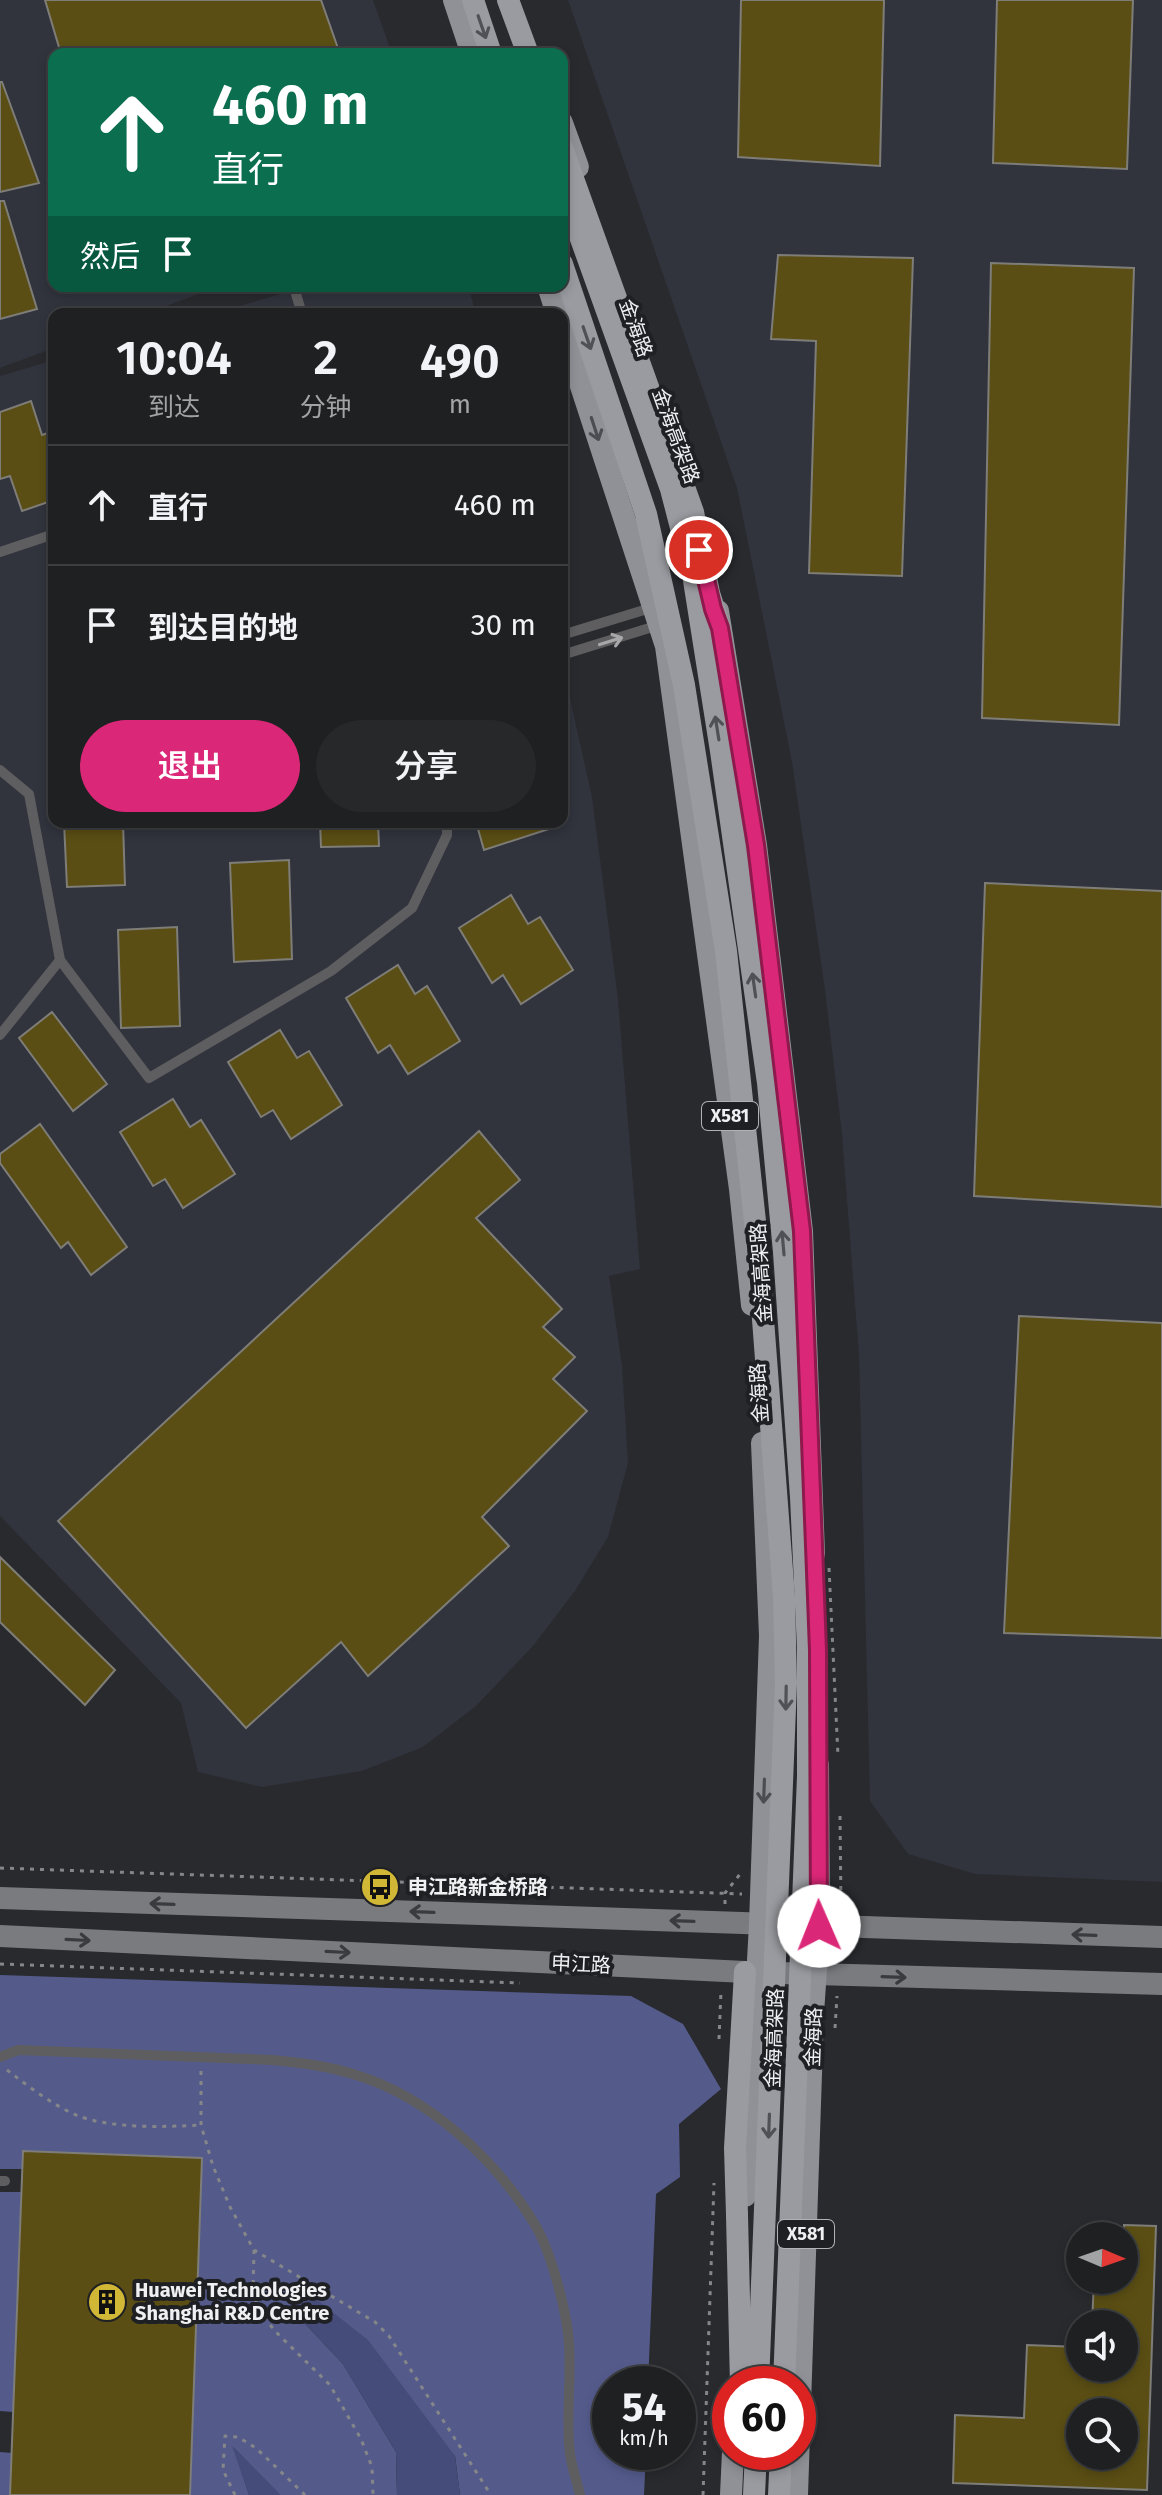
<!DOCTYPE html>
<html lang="zh">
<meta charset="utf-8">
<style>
body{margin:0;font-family:"Fira Sans","Noto Sans SC",sans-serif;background:#27282a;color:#f1f3f6;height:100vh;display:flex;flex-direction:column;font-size:30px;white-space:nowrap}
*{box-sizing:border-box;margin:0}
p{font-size:26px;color:#a1a3a5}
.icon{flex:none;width:44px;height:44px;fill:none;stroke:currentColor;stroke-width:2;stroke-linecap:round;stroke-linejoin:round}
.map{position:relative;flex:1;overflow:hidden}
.drawer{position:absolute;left:48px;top:308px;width:520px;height:520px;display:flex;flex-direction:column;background:#1f2022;border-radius:16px;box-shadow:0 4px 12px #0003,0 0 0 2px #3c3e40}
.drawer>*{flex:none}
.hud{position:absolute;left:48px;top:48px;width:520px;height:244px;border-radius:16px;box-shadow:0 4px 12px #0003,0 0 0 2px #3c3e40;background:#0b6e4f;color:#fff;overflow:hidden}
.needle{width:52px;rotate:92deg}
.buttons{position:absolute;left:1066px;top:2222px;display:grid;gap:16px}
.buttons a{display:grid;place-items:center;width:72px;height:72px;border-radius:50%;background:#1f2022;box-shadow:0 4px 12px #0003,0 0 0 2px #3c3e40;font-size:40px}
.speed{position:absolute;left:592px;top:2366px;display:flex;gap:16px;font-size:40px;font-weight:700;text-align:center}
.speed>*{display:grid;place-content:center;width:104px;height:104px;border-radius:50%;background:#1f2022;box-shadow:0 4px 12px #0003,0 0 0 2px #3c3e40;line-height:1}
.speed small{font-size:20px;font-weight:400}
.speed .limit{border:12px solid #d22;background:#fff;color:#111}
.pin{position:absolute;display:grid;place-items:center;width:68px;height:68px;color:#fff;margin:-34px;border:4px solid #fff;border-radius:50%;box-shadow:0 2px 8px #0007}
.me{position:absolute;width:88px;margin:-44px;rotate:359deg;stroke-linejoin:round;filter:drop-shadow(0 0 6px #0008)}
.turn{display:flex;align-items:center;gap:28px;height:168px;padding:0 32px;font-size:36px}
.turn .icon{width:104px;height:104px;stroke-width:2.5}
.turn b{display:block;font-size:56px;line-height:68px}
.then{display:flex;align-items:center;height:76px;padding:0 32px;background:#0003;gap:16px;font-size:30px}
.eta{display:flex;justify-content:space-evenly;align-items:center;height:136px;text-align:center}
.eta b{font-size:48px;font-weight:600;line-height:56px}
.primary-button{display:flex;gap:16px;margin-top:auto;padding:16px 32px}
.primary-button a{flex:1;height:92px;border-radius:48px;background:#db2777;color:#fff;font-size:32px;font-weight:600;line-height:92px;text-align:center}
.primary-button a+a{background:#27282a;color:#f1f3f6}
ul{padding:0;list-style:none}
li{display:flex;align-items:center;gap:24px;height:120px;padding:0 32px;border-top:2px solid #3c3e40}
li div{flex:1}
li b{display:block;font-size:30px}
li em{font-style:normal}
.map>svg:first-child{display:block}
</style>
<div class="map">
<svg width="1162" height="2495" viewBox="0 0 1162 2495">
<rect width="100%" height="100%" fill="#292a2e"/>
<g fill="#31333d">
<polygon points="0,0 373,0 392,54 54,54 54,286 220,286 145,314 54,314 54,348 0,368"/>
<polygon points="568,0 1162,0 1162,1882 975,1874 908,1854 870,1801 859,1356 842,1135 825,990 792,762 737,488"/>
<polygon points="308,286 468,286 476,314 212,314"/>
<polygon points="54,360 54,822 562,822 562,662 592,797 618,999 640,1269 609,1276 622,1365 628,1463 608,1537 575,1591 533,1646 476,1706 423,1747 362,1771 262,1787 198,1772 181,1703 0,1516 0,376"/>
</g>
<g fill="#545b8b">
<polygon points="0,1975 631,1996 683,2024 721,2089 679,2124 680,2177 656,2194 648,2384 610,2384 610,2452 646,2452 644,2495 460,2495 455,2456 302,2288 295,2313 343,2364 396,2452 397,2495 280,2495 234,2448 249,2495 190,2495 202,2158 23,2151 22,2169 0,2169"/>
<polygon points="0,2192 21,2192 13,2412 0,2411"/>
<polygon points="0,2452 12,2453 10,2495 0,2495"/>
</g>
<g fill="#454c7a">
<polygon points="302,2288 368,2340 455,2456 460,2495 397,2495 396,2452 343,2364 295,2313"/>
<polygon points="232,2446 278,2492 280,2495 249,2495"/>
</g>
<g fill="#5a4e14" stroke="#7e7d78" stroke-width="2" fill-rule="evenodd">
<polygon points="45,0 321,0 340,54 61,54"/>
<polygon points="741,0 884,0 880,166 738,157"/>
<polygon points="997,0 1133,0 1127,169 993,163"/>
<polygon points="0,82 2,82 39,183 0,192"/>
<polygon points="0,201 4,201 37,309 0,319"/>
<polygon points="778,255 913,258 902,576 809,573 816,341 771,339"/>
<polygon points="991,263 1134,268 1119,725 982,718"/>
<polygon points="31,401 42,435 54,431 54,500 22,511 10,476 0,479 0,412"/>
<polygon points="64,822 123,822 125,885 67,887"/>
<polygon points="320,822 378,822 379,846 321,847"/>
<polygon points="476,822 560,822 561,825 484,850"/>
<polygon points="289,860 292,959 234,962 230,863"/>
<polygon points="985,883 1162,891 1162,1207 974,1196"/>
<polygon points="511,895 528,924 540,917 573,970 521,1004 503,975 492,983 459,928"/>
<polygon points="177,927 180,1026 121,1028 118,930"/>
<polygon points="398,965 415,994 427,986 460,1041 408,1074 390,1045 378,1053 346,998"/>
<polygon points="52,1012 107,1084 73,1111 19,1038"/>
<polygon points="280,1030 297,1058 309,1051 342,1105 291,1139 273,1110 261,1117 228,1062"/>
<polygon points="173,1099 190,1127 201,1120 235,1174 183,1208 165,1179 153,1186 120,1132"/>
<polygon points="40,1124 127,1247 91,1275 68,1242 61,1248 0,1163 0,1154"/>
<polygon points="479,1131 520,1180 476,1218 562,1309 543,1327 575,1357 553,1379 587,1411 482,1517 509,1546 368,1676 341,1642 246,1728 58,1521"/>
<polygon points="1019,1316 1162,1323 1162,1638 1004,1633"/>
<polygon points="0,1557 115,1670 85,1705 0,1622"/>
<polygon points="23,2151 202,2158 190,2495 10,2495"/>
<path d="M1124,2225L1156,2226L1147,2490L953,2483L955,2415L1024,2418L1027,2345L1080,2347V2368H1124V2324H1092L1094,2280H1124ZM1080,2412H1124V2456H1080Z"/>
</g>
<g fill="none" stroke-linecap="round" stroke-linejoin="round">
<g stroke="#858689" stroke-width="3" stroke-dasharray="4 6" stroke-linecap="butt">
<polyline points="562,89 567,104"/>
<polyline points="829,1568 838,1756"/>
<polyline points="840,1816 841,1908"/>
<polyline points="0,1868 742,1894"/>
<polyline points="725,1904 725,1893 741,1873"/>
<polyline points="0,1964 520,1983"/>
<polyline points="835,2028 837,1996"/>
<polyline points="719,2039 721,1991"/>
<path d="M7,2070C28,2086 51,2104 76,2115C110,2129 164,2127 201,2125"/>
<polyline points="201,2071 201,2125 213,2166 230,2207 254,2250 375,2322 389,2336 491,2495"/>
<polyline points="254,2250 253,2289 258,2311 278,2334 330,2385 361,2439 372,2467 373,2495"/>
<polyline points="235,2495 223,2470 225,2436 238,2437 256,2448 305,2495"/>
<polyline points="703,2495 714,2183"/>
</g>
<g stroke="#5e5e60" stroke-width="10">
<polyline points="296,294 302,314"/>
<polyline points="0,552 54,534"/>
<polyline points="562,635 654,607"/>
<polyline points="562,655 659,625"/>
<polyline points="0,770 29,794 60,960 149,1078 331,971 412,908 447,835 447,822"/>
<polyline points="0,1035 60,960"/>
<path d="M0,2057L18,2050L273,2060C301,2063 329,2066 356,2075C429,2097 495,2159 534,2223C550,2249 564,2302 568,2333C573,2372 565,2414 570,2454C572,2468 577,2482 580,2495"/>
<polyline points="0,2181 5,2181"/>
</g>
<g stroke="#7a7b7f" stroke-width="22">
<polyline points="0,1898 1162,1937"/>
<polyline points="0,1936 745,1972 1162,1984"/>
</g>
<g stroke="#909196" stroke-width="22">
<polyline points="454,0 472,54"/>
<polyline points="562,123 578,167"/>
<polyline points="548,286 557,314"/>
<polyline points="562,328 666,646 740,1189 752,1305"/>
<polyline points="718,611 756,845 802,1231 814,1554"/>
<polyline points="745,2196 760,1924 770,1636 762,1443"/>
<polyline points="731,2495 733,2452"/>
<polyline points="797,2495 813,2013 819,1926 818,1765"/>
</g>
<g stroke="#9a9ba0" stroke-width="22">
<polyline points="473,0 491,54"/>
<polyline points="508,0 528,54"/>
<polyline points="562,148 693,512 709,593 720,628"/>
<polyline points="737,2215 735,2148 745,1972"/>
<polyline points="754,2495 756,2452"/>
<polyline points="779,2495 781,2452"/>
</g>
<g stroke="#9a9ba0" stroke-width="22">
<polyline points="562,186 671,489 693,574 721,751 768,1083 784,1252 801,1497 808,1648 808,1776 784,2384"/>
<polyline points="562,264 646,514 684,685 726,951 757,1240 784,1597 786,1683 758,2384"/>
<polyline points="737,2215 741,2384"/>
</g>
</g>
<defs><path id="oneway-shaft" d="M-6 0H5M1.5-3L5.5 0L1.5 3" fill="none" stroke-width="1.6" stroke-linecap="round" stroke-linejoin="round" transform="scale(2)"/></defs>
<g stroke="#505156">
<use href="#oneway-shaft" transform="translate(482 27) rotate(71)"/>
<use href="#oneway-shaft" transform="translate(587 338) rotate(71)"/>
<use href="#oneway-shaft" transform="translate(717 728) rotate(-99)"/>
<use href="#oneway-shaft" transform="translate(754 985) rotate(-98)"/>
<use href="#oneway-shaft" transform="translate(783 1243) rotate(-95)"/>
<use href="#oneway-shaft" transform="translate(786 1698) rotate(91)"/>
<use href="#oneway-shaft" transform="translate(769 2126) rotate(92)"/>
</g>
<g stroke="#4c4d52">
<use href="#oneway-shaft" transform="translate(595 429) rotate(72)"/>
<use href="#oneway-shaft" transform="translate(764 1791) rotate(92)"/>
</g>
<use stroke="#a7a7aa" href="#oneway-shaft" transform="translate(611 641) rotate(-17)"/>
<g stroke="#3a3b3f">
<use href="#oneway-shaft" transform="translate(162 1904) rotate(-178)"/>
<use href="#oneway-shaft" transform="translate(422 1912) rotate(-178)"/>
<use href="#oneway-shaft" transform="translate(682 1921) rotate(-178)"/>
<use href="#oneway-shaft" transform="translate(1084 1935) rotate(-178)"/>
<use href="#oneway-shaft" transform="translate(78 1940) rotate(3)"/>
<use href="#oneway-shaft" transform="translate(338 1952) rotate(3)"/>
<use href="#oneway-shaft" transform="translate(894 1977) rotate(2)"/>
</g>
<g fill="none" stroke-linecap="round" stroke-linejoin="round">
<defs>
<polyline id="route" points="699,550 713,609 720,628 756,845 802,1231 818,1650 819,1926"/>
</defs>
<use href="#route" stroke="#8e194d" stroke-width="20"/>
<use href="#route" stroke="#db2777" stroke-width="14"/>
</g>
<defs>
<symbol id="bus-disc" viewBox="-11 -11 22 22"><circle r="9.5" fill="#d1b736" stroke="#1f2024"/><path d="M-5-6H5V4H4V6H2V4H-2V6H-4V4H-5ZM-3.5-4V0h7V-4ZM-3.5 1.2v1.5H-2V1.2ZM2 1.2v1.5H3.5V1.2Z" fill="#111"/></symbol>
<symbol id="building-disc" viewBox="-11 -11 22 22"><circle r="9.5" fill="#d1b736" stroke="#1f2024"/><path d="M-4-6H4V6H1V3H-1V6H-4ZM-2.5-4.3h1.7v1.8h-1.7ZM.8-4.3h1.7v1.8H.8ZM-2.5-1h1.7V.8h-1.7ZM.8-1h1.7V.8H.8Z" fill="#111"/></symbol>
</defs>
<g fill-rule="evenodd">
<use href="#bus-disc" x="358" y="1865" width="44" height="44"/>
<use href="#building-disc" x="85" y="2280" width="44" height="44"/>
</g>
<g text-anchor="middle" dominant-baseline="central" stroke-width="8" stroke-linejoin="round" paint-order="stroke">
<g fill="#1f2024" stroke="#b1b2b5" stroke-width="2">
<rect x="702" y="1102" width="56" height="28" rx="6"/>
<rect x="778" y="2220" width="56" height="28" rx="6"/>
</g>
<g font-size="18" font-weight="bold" fill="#f0f0f3">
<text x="730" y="1116">X581</text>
<text x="806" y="2234">X581</text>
</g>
<g font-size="20" fill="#f0f0f3" stroke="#1f2024">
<text transform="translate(636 328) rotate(70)">金海路</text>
<text transform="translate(676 436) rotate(70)">金海高架路</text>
<text transform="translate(761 1273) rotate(-94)">金海高架路</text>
<text transform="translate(759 1393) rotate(-94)">金海路</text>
<text transform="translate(581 1964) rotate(3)">申江路</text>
<text transform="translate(813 2037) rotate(-88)">金海路</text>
<text transform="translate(774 2038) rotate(-88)">金海高架路</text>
</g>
<g font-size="20" font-weight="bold" fill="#f0f0f3" stroke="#1f2024" text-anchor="start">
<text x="408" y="1887">申江路新金桥路</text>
<text x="135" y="2290">Huawei Technologies<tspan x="135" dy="23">Shanghai R&amp;D Centre</tspan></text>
</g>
</g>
</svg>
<div class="buttons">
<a><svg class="needle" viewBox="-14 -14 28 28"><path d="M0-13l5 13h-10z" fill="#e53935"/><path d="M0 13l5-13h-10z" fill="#a1a3a5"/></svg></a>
<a><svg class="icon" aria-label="sound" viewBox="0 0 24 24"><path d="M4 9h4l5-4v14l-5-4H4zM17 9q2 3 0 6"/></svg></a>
<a><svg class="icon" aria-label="search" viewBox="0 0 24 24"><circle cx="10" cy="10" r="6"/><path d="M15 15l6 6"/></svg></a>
</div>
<div class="speed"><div>54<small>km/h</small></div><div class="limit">60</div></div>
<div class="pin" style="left:699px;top:550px;background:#d93025"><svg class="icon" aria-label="arrive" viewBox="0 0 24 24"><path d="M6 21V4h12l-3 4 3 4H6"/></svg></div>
<svg class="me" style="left:819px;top:1926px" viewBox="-20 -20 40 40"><circle r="19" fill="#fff"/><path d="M0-13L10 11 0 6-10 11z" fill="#db2777"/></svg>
<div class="hud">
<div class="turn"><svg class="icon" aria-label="ahead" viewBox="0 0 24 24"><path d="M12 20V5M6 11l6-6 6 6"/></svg><div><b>460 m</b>直行</div></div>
<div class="then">然后<svg class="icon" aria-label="arrive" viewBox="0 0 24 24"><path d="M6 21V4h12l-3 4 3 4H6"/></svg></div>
</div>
<section class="drawer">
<div class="eta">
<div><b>10:04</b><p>到达</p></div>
<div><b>2</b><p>分钟</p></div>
<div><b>490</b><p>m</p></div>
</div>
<ul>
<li><svg class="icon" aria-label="ahead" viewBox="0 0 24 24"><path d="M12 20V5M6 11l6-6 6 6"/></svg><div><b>直行</b></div><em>460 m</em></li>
<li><svg class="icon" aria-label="arrive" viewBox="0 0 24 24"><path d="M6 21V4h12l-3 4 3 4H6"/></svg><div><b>到达目的地</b></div><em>30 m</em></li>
</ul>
<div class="primary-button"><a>退出</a><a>分享</a></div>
</section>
</div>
